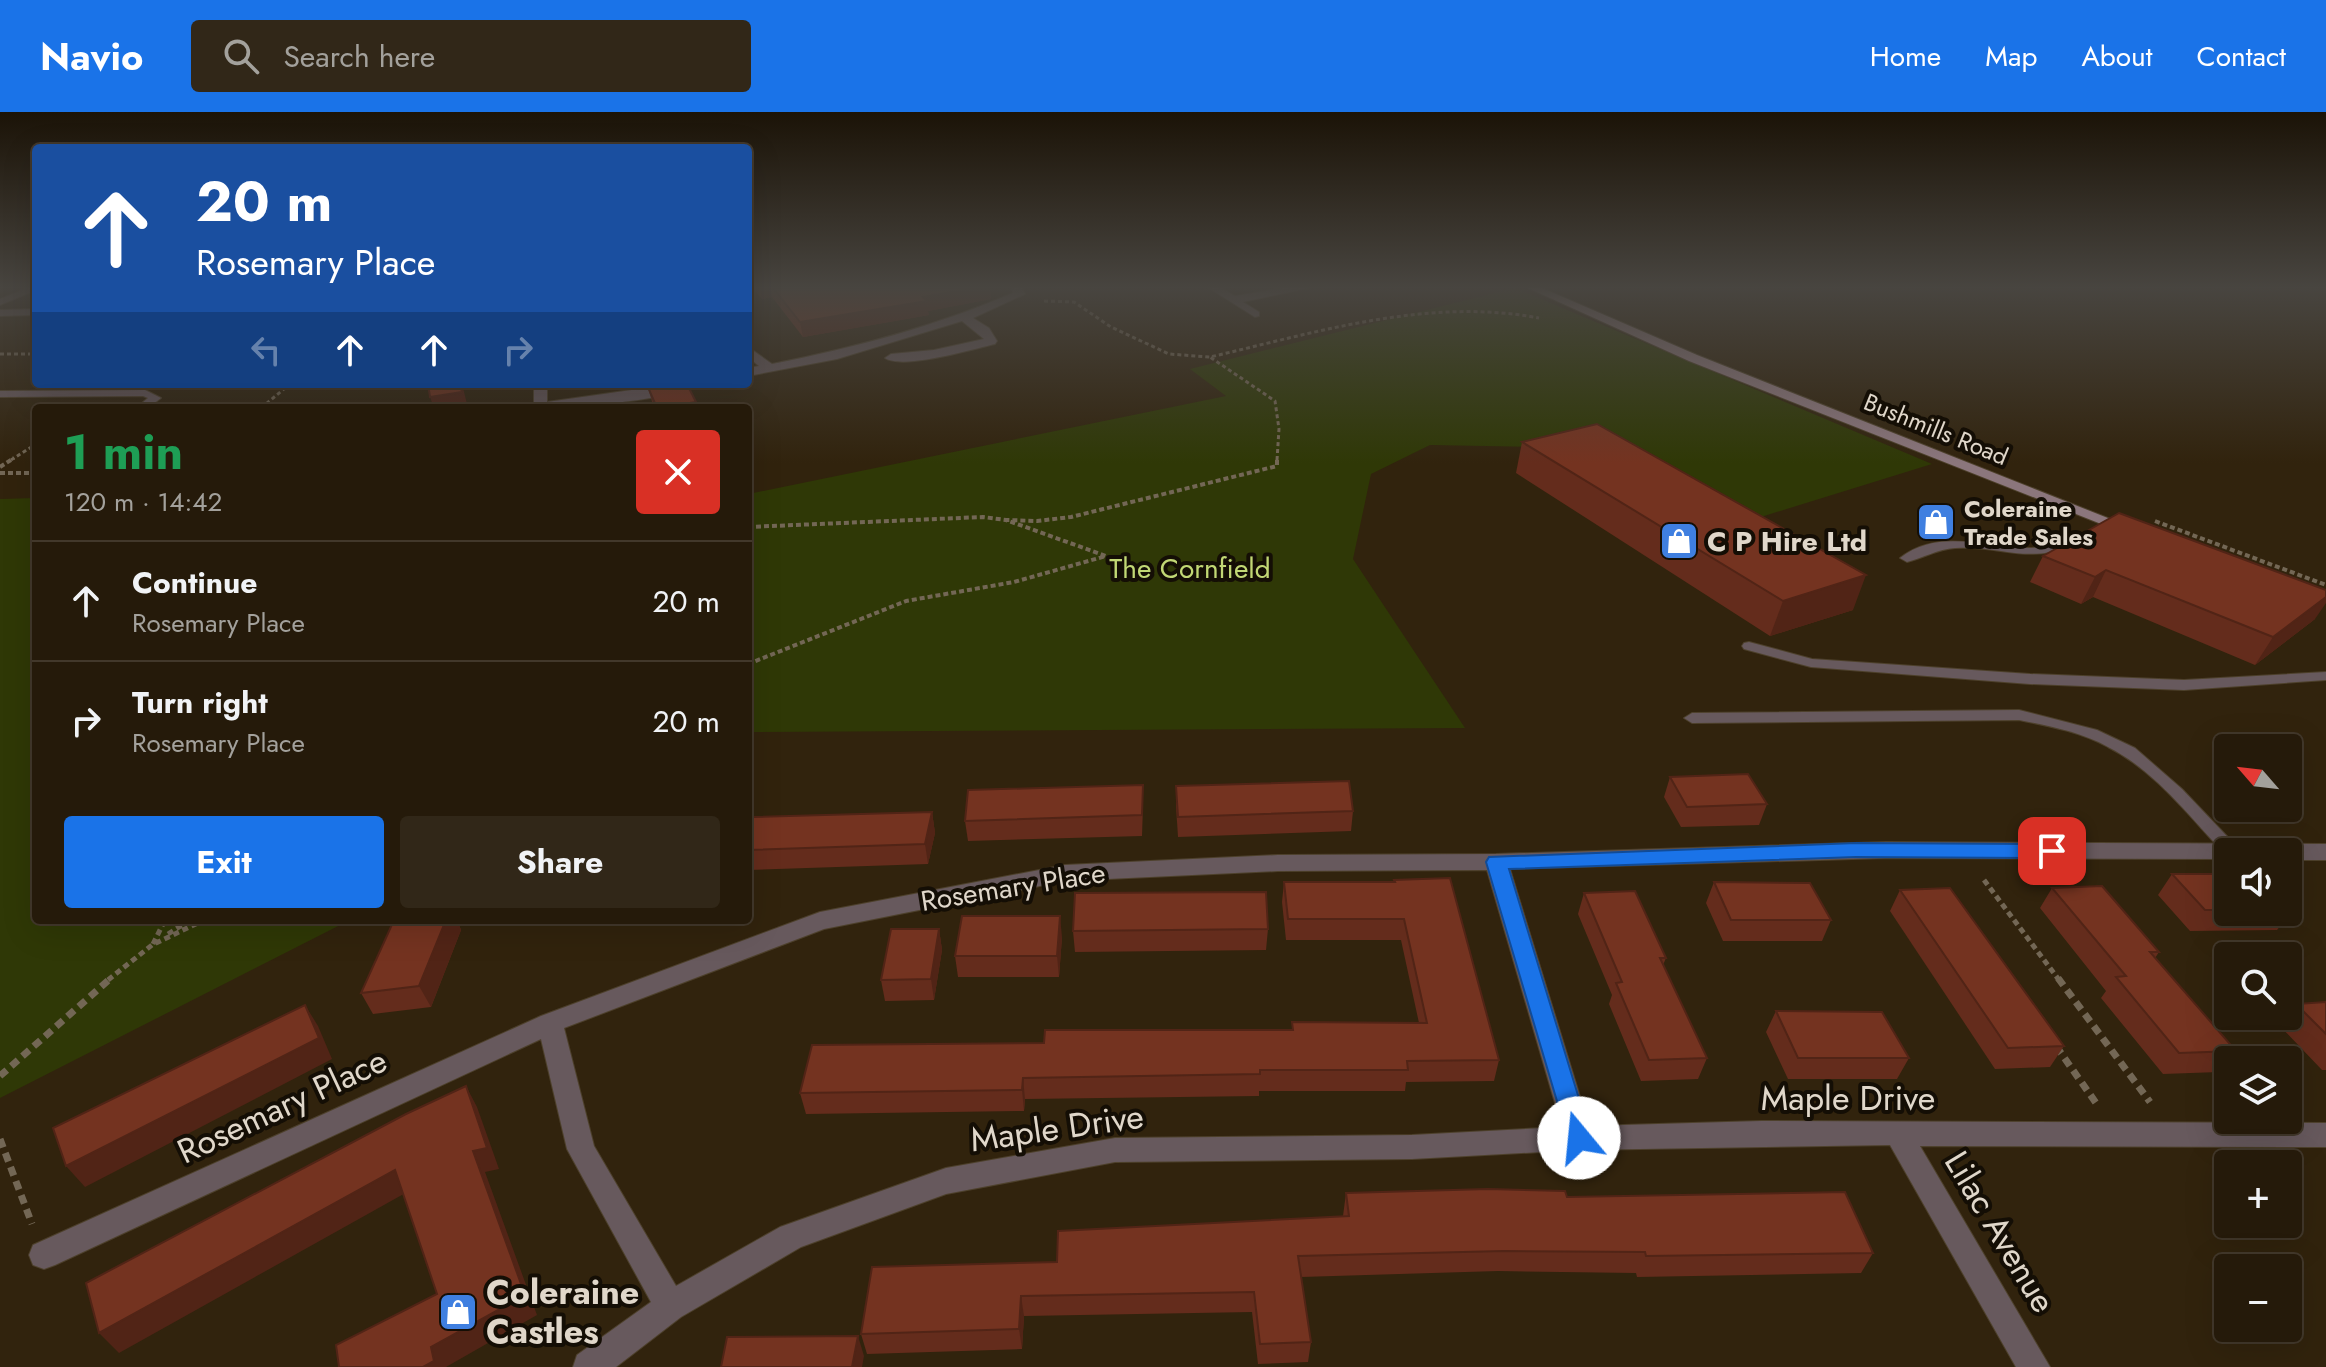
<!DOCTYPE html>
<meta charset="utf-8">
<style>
body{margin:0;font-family:Jost,sans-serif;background:#312718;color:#f1f3f6;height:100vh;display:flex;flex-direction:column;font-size:30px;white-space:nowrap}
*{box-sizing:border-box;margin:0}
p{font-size:26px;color:#a3a19c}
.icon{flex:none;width:44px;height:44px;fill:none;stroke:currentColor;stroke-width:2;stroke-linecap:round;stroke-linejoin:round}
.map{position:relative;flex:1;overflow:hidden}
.side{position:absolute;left:32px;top:292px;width:720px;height:520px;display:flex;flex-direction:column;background:#251a0a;border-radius:8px;box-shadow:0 8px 32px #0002,0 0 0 2px #42382b}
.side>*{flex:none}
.guide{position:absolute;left:32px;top:32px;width:720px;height:244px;border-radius:8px;box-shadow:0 8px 32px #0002,0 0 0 2px #42382b;background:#1a4fa0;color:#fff;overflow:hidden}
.needle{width:52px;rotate:298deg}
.fabs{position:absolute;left:2214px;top:622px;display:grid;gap:16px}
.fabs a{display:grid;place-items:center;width:88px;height:88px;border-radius:8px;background:#251a0a;box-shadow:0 8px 32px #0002,0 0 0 2px #42382b;font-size:40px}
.pin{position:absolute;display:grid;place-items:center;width:68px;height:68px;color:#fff;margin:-34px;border-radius:16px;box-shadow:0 4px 12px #0006}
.me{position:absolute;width:88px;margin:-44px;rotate:343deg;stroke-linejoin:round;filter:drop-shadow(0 0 6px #0008)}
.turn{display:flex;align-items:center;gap:28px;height:168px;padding:0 32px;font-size:36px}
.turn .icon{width:104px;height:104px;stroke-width:2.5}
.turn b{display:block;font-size:56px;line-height:68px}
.lanes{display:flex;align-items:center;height:76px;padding:0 32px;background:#0003;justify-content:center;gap:40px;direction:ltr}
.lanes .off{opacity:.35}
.round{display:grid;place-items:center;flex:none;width:84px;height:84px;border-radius:8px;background:#312718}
.headline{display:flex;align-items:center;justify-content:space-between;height:136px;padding:0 32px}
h1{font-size:48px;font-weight:700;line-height:60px;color:#1e9e55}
.button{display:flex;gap:16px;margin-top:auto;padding:16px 32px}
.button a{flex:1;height:92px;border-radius:8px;background:#1a73e8;color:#fff;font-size:32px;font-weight:700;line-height:92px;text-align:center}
.button a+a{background:#312718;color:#f1f3f6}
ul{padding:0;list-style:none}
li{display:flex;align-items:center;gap:24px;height:120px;padding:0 32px;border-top:2px solid #42382b}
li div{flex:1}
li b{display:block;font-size:30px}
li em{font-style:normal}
header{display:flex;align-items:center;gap:48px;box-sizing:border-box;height:112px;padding:0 40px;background:#1a73e8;color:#fff}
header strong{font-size:38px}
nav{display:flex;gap:44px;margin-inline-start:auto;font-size:28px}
.search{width:560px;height:72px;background:#312718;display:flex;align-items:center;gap:20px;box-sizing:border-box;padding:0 28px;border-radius:8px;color:#a3a19c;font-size:30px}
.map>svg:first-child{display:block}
</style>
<header>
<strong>Navio</strong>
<div class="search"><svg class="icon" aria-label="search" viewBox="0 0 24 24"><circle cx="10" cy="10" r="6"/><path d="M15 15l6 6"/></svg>Search here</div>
<nav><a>Home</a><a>Map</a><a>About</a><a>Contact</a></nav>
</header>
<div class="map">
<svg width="2326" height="1255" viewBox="0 0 2326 1255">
<rect width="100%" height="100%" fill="#31230d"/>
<g fill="#2f3806">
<polygon points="1515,176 1932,352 1748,409 1599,336 1430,333 1371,362 1353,447 1465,616 748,620 748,382 1226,284 1190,257"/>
<polygon points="36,386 36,808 350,808 0,986 0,387"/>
</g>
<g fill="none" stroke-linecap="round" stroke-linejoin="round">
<defs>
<g id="service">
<polygon points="27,176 36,176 36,178 0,193 0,187"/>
<polygon points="36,197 36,203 0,204 0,198"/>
<polygon points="145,278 161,286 148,296 136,296 148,286 143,284 0,285 0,279"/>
<path d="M2069,427L2075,431L2074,434C2022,452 2002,433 1955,436C1938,437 1923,446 1907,450L1900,446C1940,415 1988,437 2032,436C2045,435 2056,431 2069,427Z"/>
<polygon points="1749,530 1812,547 2030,562 2184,568 2326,560 2326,568 2184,578 2030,572 1811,555 1744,537 1742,534 1744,531"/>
<path d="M2019,598L2097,618L2135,636L2182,677L2242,740H2228L2227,744C2191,707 2156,659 2108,635C2081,620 2049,614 2019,608L1692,611L1684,606L1692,601Z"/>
</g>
<g id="minor">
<path d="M1012,176H1022L1025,182L973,206L989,216L997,229L995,232C973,237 903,258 885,246L891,242L934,238L984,227L962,209L837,247L748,264V256L759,254L748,245V235L772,252C854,236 936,214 1013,181Z"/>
<polygon points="1209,176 1221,176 1235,184 1285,176 1308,176 1243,190 1259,200 1259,204 1255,205"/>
<path d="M531,272H544L547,277V290L674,272H698C675,289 566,296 534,296V277Z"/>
<path d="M1886,730L2326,732V748H2288V740H2228V747L1886,746L1510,757L1589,1014L1761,1009L2326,1011V1035L1920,1034L2050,1255H2016L1890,1033L1579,1038L1412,1047L1115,1050L946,1082L801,1135L681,1205L616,1255H573L577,1243L651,1190L567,1037L541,927L55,1153L44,1157L33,1153L29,1143L33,1133L541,904L820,800L1065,753L1278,743L1496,742ZM1487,758L1562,1015L1412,1023L1115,1026L946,1056L780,1115L676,1174L594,1034L564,916L824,817L1065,769L1278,759Z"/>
</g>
<polygon id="secondary" points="1528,176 1542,176 1697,243 2138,418 2136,421 2124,421 1689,249"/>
</defs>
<use href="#service" stroke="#4d402b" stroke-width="2"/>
<use href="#minor" stroke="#4d402b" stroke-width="2"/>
<use href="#secondary" stroke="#4d402b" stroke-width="2"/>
<g stroke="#736755" stroke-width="3" stroke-dasharray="4 3" stroke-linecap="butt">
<polyline points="1044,189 1074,190 1111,215 1169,242 1210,245"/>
<polyline points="0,242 36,242"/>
<polyline points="261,296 290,272"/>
<polyline points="11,348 36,332"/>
<path d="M1277,348L1279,317L1275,289L1210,245C1318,220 1428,185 1539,206"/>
</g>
<g stroke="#736755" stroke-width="4" stroke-dasharray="5 3" stroke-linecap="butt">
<polyline points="0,355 14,346"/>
<polyline points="0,361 36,361"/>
<polyline points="2155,409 2326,473"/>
<polyline points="748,415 983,405 1006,408"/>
<polyline points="748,552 906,489 1014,470 1106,444 1006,408 1037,409 1071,405 1277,354 1277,346"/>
</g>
<g stroke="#736755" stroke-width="5" stroke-dasharray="6 4" stroke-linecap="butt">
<polyline points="1984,768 2059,868"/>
<polyline points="168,822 190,808"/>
<polyline points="153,832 165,808"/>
<polyline points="108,868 152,833 204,808"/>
</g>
<g stroke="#736755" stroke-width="7" stroke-dasharray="9 6" stroke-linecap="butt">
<polyline points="2058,866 2150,990"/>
<polyline points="2056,934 2096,991"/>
<polyline points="0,964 111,866"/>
<polyline points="0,1027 32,1112"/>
</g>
<use href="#service" fill="#67595d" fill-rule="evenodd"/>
<use href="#minor" fill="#67595d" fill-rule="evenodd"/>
<use href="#secondary" fill="#8b767c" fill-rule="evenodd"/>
</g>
<g fill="#642c1c">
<polygon points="753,176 990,176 991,187 928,199 929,203 803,225 772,185 762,187"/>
<polygon points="643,272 687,272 696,290 697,296 654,296 647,273 650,273 644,273"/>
<polygon points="1522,330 1853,498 1770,524 1516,361"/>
<polygon points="2043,444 2315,507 2255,553 2093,485 2081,492 2030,470"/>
<polygon points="1670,665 1767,692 1759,713 1681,715 1664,685"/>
<polygon points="1176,674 1353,699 1351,719 1178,725 1176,694"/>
<polygon points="1143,694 1142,724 968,729 965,709"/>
<polygon points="932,700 935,721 928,752 748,758 748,720"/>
<polygon points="2172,762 2228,762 2228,800 2288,800 2288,792 2294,797 2277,818 2190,819 2158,783"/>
<polygon points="1394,768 1499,948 1494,969 1406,970 1405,979 1259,979 1259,984 1025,987 1024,999 806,1002 800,981 1044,931 1292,918 1292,910 1419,911 1401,828 1286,828 1282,790 1284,770 1394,770"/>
<polygon points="1714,770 1831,808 1822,829 1723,829 1706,791"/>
<polygon points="2052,776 2159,840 2155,846 2236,939 2219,960 2163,962 2101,886 2106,879 2040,796"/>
<polygon points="1900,778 2064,934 2050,955 1995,957 1890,799"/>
<polygon points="1584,781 1666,846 1663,853 1707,946 1698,967 1641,969 1609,892 1612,883 1578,802"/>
<polygon points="394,808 457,808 461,818 431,895 373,902 361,881"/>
<polygon points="939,817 942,838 934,888 885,889 881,868"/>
<polygon points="1268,817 1266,838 1075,840 1073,819"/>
<polygon points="1062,825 1059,865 958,865 955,844"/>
<polygon points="2326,890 2326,958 2322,958 2279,913 2286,904 2288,904 2288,902 2296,892"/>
<polygon points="1776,899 1909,946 1897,967 1788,967 1766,920"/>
<polygon points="1346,1081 1567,1085 1873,1141 1861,1161 1637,1165 1636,1161 1498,1159 1301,1165 1311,1230 1308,1250 1258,1252 1252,1200 1024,1204 1022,1237 867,1242 861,1222 1057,1150 1343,1104"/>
</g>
<g fill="#512416">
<polygon points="760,176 771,176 772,185 762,187"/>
<polygon points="974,176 990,176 991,187 928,199 929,203 803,225 800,210"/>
<polygon points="460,272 462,272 468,296 434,296 430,285"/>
<polygon points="696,290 697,296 662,296"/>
<polygon points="2106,458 2093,485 2081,492 2095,465"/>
<polygon points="1866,463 1853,498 1770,524 1783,489"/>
<polygon points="2326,485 2326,491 2315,507 2255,553 2273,525"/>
<polygon points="932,700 935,721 928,752 925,732"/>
<polygon points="1060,804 1062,825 1059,865 1057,844"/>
<polygon points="446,808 457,808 461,818 431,895 419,874"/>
<polygon points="939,817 942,838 934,888 931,867"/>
<polygon points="305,893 318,914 332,947 85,1075 66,1054"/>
<polygon points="1023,966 1025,987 1024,999 1022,978"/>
<polygon points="466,974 477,995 499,1057 485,1060 537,1203 446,1255 423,1255 431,1235 473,1039"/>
<polygon points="395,1058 409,1079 119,1241 99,1221"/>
<polygon points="1021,1184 1024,1204 1022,1237 1019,1217"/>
<polygon points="858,1224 864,1244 862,1255 852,1255"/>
</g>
<g fill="#743320" stroke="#512416" stroke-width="2">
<polygon points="773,176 974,176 923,185 927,189 800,210"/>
<polygon points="428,272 460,272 462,280 430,285"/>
<polygon points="652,272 687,272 696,290 657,296 647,273"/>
<polygon points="1597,312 1866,463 1783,489 1522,330"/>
<polygon points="2119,401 2326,478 2326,485 2273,525 2106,458 2095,465 2043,444"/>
<polygon points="1748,662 1767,692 1687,695 1670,665"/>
<polygon points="1349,669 1353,699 1178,705 1176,674"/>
<polygon points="1143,673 1142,703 965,709 968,678"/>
<polygon points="932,700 925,732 748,738 748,720 753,705"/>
<polygon points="2172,762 2228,762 2228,798 2205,798"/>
<polygon points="1450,766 1499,948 1407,949 1408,958 1260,958 1260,962 1023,966 1022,978 800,981 812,933 1044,931 1045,918 1293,918 1292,910 1427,911 1404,807 1288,807 1284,770 1395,770 1394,768"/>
<polygon points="1714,770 1810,771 1831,808 1731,808"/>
<polygon points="2102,774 2159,840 2150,840 2236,939 2179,941 2116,865 2126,864 2052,776"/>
<polygon points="1950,776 2064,934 2008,936 1900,778"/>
<polygon points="1635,779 1666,846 1660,846 1707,946 1649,948 1616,871 1622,870 1584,781"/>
<polygon points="1266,780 1268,817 1073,819 1075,781"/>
<polygon points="962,804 1060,804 1057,844 955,844"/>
<polygon points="394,808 446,808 419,874 361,881"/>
<polygon points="891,817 939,817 931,867 881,868"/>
<polygon points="2326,890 2326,922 2296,892"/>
<polygon points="305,893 319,926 66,1054 53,1016"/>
<polygon points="1776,899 1882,900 1909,946 1798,946"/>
<polygon points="466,974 487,1036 473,1039 525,1183 431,1235 434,1249 423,1255 339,1255 336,1233 437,1182 395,1058 99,1221 86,1171 406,1002"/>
<polygon points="1488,1077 1565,1079 1567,1085 1845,1080 1873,1141 1646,1144 1645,1140 1504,1139 1298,1144 1311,1230 1260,1232 1254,1180 1021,1184 1019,1217 861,1222 872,1155 1057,1150 1058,1119 1349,1104 1346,1081"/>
<polygon points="858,1224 852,1255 721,1255 727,1225"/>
</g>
<linearGradient id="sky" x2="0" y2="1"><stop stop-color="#1b1307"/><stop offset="0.5" stop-color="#484540"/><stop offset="1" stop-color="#484540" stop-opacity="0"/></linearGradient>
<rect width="2326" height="351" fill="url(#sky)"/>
<polygon fill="#1a73e8" stroke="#114b97" stroke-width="2" points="1856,731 2052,732 2062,739 2052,746 1856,745 1509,757 1591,1026 1588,1033 1579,1037 1570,1033 1486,750 1489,745"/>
<defs>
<symbol id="shop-square" viewBox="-11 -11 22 22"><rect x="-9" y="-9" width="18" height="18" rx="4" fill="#3f7fe0" stroke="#140e05"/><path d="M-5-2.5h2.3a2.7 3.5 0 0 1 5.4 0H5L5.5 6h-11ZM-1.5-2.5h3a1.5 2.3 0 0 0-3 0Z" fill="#fff"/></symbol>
</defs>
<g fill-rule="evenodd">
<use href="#shop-square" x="1914" y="388" width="44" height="44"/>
<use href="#shop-square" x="1657" y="407" width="44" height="44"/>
<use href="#shop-square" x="436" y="1178" width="44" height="44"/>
</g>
<g text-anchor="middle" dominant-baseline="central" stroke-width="8" stroke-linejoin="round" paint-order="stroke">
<g font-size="24" fill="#e0d7ca" stroke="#140e05">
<text transform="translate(1936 317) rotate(22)">Bushmills Road</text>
</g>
<g font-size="24" font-weight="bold" fill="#e0d7ca" stroke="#140e05" text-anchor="start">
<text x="1964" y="396">Coleraine<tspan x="1964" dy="28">Trade Sales</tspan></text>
</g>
<g font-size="28" font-weight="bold" fill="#e0d7ca" stroke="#140e05" text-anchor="start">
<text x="1707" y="429">C P Hire Ltd</text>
</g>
<g font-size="28" fill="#c2d875" stroke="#140e05">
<text x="1190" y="456">The Cornfield</text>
</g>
<g font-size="28" fill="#e0d7ca" stroke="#140e05">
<text transform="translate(1013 775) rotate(-9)">Rosemary Place</text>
</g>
<g font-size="34" fill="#e0d7ca" stroke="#140e05">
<text x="1848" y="986">Maple Drive</text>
<text transform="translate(282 994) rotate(-25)">Rosemary Place</text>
<text transform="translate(1057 1016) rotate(-8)">Maple Drive</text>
<text transform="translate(2000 1120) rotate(59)">Lilac Avenue</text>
</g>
<g font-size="34" font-weight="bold" fill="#e0d7ca" stroke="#140e05" text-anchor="start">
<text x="486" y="1180">Coleraine<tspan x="486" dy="39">Castles</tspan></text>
</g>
</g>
</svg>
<div class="fabs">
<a><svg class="needle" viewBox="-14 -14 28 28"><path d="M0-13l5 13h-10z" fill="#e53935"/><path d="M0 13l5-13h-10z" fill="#a3a19c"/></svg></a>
<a><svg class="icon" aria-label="sound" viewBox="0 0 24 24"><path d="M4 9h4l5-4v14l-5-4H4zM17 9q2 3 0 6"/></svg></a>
<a><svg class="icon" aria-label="search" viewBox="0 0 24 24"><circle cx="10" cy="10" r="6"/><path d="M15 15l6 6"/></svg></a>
<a><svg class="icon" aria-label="layers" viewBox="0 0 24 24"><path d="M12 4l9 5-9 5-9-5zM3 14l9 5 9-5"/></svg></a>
<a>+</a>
<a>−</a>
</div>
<div class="pin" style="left:2052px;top:739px;background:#d93025"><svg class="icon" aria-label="arrive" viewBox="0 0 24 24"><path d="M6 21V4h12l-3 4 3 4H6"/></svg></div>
<svg class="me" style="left:1579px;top:1026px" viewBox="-20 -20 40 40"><circle r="19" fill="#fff"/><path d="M0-13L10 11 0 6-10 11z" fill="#1a73e8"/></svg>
<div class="guide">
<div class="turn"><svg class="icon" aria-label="ahead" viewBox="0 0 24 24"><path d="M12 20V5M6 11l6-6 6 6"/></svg><div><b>20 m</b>Rosemary Place</div></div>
<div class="lanes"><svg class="icon off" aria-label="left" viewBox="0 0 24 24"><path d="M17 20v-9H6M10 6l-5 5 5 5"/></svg><svg class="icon" aria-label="ahead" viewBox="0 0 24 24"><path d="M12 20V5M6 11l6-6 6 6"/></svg><svg class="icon" aria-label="ahead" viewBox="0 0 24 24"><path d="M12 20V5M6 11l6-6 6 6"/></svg><svg class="icon off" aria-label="right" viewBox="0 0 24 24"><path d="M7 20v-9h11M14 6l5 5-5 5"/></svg></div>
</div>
<section class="side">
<div class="headline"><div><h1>1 min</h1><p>120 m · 14:42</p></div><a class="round" style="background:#d93025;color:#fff"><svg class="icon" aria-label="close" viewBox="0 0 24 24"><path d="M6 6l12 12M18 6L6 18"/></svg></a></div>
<ul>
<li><svg class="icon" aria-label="ahead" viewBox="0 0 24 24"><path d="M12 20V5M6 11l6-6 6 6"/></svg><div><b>Continue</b><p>Rosemary Place</p></div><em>20 m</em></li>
<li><svg class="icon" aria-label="right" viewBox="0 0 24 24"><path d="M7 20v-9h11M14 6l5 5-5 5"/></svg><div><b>Turn right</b><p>Rosemary Place</p></div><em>20 m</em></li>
</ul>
<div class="button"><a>Exit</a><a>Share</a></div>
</section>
</div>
